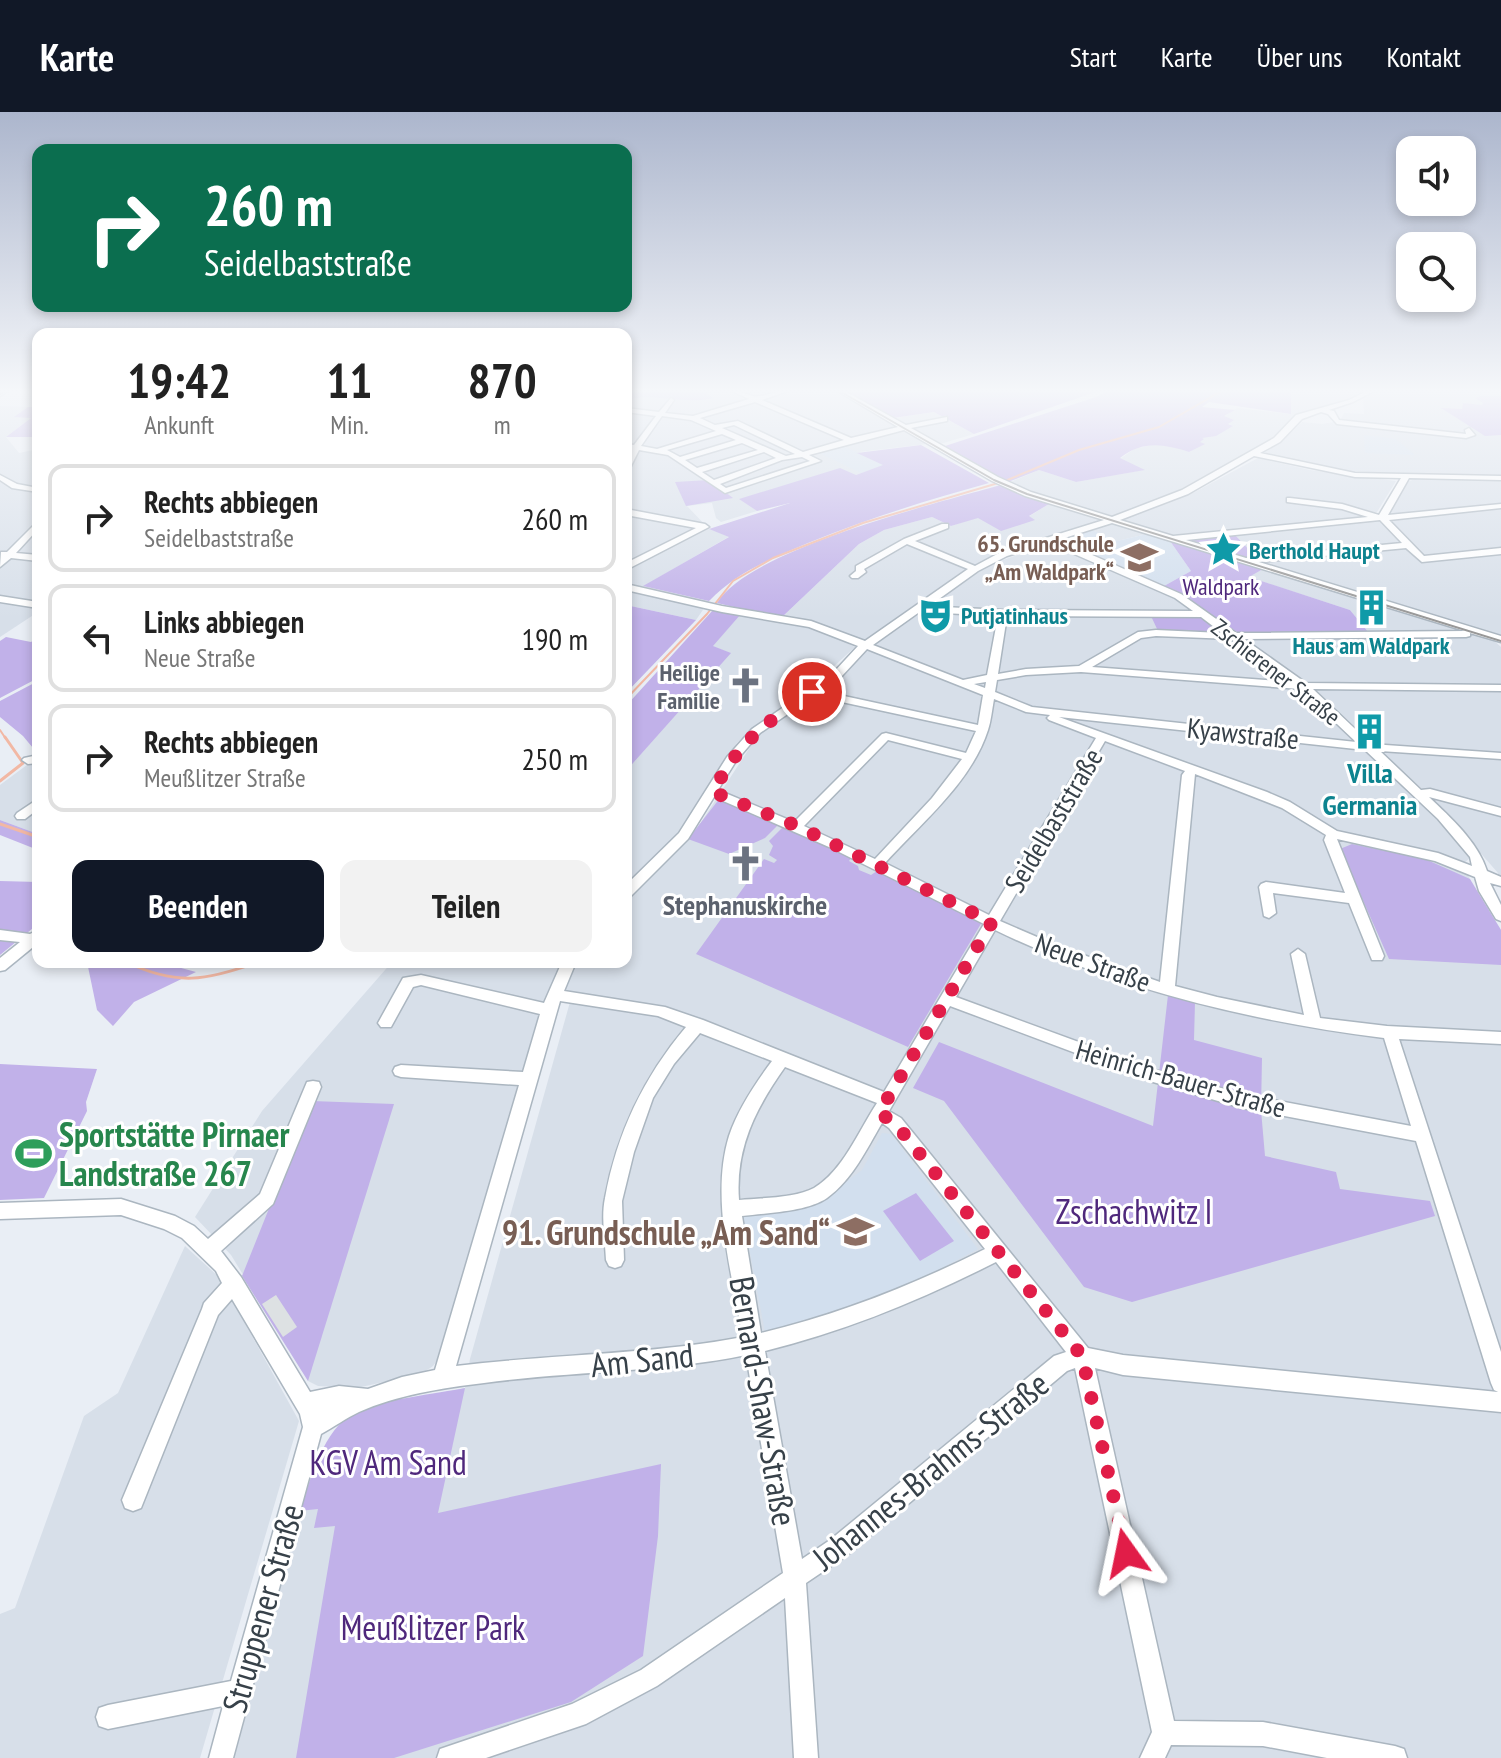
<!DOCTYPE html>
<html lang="de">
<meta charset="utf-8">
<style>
body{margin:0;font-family:"PT Sans Narrow",sans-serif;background:#f2f2f2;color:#222;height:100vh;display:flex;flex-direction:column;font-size:30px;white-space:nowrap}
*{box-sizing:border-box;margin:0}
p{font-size:26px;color:#767676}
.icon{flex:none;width:44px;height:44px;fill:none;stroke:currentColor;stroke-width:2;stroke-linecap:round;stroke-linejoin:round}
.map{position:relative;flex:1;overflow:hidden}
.details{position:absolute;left:32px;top:216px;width:600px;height:640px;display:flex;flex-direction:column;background:#fff;border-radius:16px;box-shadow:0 4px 12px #0003}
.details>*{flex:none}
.top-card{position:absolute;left:32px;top:32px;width:600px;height:168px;border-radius:16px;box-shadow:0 4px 12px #0003;background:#0b6e4f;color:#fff;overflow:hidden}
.controls{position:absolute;left:1396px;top:24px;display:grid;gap:16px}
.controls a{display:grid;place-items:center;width:80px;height:80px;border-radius:16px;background:#fff;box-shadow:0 4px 12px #0003;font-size:40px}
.pin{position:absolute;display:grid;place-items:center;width:68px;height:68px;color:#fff;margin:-34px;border:4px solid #fff;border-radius:50%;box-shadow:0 2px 8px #0007}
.me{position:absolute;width:88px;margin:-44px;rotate:348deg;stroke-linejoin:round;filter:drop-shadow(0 0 6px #0008)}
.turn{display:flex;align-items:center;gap:28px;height:168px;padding:0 40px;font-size:36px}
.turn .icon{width:104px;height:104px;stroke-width:2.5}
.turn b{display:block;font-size:56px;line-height:68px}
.eta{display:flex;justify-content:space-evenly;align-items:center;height:136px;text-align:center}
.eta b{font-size:48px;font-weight:700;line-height:56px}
.button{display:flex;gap:16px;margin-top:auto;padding:16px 40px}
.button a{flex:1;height:92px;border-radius:16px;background:#111827;color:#fff;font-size:32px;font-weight:700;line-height:92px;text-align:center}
.button a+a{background:#f2f2f2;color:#222}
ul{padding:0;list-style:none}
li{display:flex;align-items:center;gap:24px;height:108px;margin:0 16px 12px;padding:0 24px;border:4px solid #e0e0e0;border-radius:16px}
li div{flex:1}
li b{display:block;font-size:30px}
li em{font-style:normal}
header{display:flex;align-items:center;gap:48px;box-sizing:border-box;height:112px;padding:0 40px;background:#111827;color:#fff}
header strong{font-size:38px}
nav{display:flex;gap:44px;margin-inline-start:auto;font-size:28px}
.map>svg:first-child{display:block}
</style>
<header>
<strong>Karte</strong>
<nav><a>Start</a><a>Karte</a><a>Über uns</a><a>Kontakt</a></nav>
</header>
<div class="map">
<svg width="1501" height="1646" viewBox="0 0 1501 1646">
<rect width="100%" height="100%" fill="#e9eef5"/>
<g fill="#d7dfe9">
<polygon points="626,277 831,277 927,332 859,340 884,353 856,363 740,387 757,399 721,410 716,406 712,391 687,394 709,417 730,424 644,474 709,489 696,508 626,493"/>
<polygon points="1291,277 1369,277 1350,287 1292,306 1267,331 1194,372 1114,404 1038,383 1008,371 1039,358 1076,370 1143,358 1120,347 1134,337 1160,331 1190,340 1201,326 1211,322 1216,323 1232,314 1223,305 1237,296 1290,302"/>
<polygon points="1381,277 1501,277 1501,524 1261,451 1234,422 1373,409 1392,410 1393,402 1390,400 1407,370 1415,367 1411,363 1341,359 1261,341 1280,331 1302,310 1322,312 1340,309 1344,301 1364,302 1363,286"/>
<polygon points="0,294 28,295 15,305 32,305 6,325 19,341 38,337 38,500 0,525"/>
<polygon points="934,300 974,322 940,332 896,306"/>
<polygon points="1258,346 1310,358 1396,369 1377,400 1360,405 1170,423 1121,408 1195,380"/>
<polygon points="1049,392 1147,422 1117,429 1092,418 1062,428 1051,428 984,451 867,533 781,506 859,432 884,418 932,405 951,414 978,405 1034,408 1028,405"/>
<polygon points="1049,432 1170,484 1303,578 1427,696 1470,746 1464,751 1473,776 1501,818 1501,1646 233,1646 238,1612 275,1496 299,1399 331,1324 357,1298 465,1276 470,1247 570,890 564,875 577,850 626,850 626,789 696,718 760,620 838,566 868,538 989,453"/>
<polygon points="1263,457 1492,527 1501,535 1501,773 1498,772 1498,761 1436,690 1319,581 1244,527 1374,527 1350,498 1248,465"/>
<polygon points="741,502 798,512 823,519 855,535 820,567 821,570 755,614 737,631 696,697 671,729 626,773 626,659 730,541 712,534"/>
<polygon points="31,650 38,651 38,722 0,708 0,673"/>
<polygon points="392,850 562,850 541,899 439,1246 433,1254 423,1261 357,1276 318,1274 308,1269 231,1143 195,1105 262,999"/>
<polygon points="185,1134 220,1166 299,1309 200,1646 0,1646 0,1502 15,1496 84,1304 118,1281"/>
</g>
<g fill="#d2dfee">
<polygon points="1364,323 1396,327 1415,343 1365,341"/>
<polygon points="841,333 884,353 861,361 819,341"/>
<polygon points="1092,418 1117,429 1147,422 1170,429 1191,459 1164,474 1062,429"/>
<polygon points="882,1021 891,1022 978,1137 906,1175 838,1202 765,1220 743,1103 816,1092 862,1058"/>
</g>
<g fill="#c1b1e9">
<path d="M626,277L702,278L713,286C685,293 659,281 630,287H626Z"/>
<polygon points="843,277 1104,277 974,322 934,300 893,306"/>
<path d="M1110,277H1291V302L1209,290L1202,295L1235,298L1224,304L1234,308L1228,312L1233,314L1216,324L1202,326L1204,327L1200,330L1205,332L1189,340C1164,332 1143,328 1120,346L1145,358L1076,370L1039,358L1008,370L942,335L1096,285Z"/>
<polygon points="1480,284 1501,284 1501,323 1485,324 1441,296 1462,297 1463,291 1482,293 1483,291 1475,286"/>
<polygon points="28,295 38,295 38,325 6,325 31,306 14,305"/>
<path d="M921,333L989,371C927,388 867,407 808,431C771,447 738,459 709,489L643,474L729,425L709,417L790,391L757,399L739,387L840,356L856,363L883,353L857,341Z"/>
<polygon points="709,368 733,386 686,394 675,370"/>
<path d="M1001,373L1049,392L1029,404L1035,408L1001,419L978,406L951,414L932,405L884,418L859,432L781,506L717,491C750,437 937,391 1001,373Z"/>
<polygon points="1234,422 1256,445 1244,446 1184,427"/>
<polygon points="1170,429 1263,457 1249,465 1350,498 1369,521 1237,520 1164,474 1191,459"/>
<polygon points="626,493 696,508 626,581"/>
<polygon points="713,498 741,502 713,534 731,541 626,659 626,594"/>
<polygon points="1151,504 1202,506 1224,522 1158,519"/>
<polygon points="6,525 31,530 38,525 38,566 0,586 0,529"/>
<polygon points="38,569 38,642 23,624 0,605 0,589"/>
<polygon points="720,686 780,711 765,726 729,742 688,727"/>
<polygon points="0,708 38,722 38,738 0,723"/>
<polygon points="785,713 851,746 849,749 858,754 859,758 871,763 877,759 982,810 908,935 696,842 764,747 774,751 777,748 769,743 773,734 769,729"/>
<polygon points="1352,732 1425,747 1470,767 1501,818 1501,853 1389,847 1340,737"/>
<polygon points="0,769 38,770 38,812 0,843"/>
<polygon points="87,850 159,850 196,860 134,890 113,914 97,898"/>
<polygon points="1168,883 1195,890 1194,928 1262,946 1261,998 1265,1044 1336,1060 1340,1077 1430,1089 1435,1104 1132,1190 1084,1175 944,989 913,976 939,930 1153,1014"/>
<polygon points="0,952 97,957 86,990 87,999 44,1086 0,1088"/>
<polygon points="312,989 394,992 308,1269 242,1164"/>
<polygon points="916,1081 954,1129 920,1149 883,1099"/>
<path d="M465,1276L438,1401L661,1352L658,1424L643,1544L571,1590L394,1646H296L335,1414L314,1416L318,1397L299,1399C312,1366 322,1318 356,1299C374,1289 441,1281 465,1276Z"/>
</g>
<polygon fill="#dde1e3" points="276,1183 297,1215 283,1225 262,1192"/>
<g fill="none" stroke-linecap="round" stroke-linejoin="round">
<g stroke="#f2b8a4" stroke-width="2">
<polyline points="626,587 707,502 733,469 773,446 863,411 1005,369 1079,338 1159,315 1225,277"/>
<polyline points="0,618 6,627"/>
</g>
<g stroke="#f2b8a4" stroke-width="3">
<polyline points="0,669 23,651 5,625"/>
<polyline points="0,712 38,725"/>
<path d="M126,850C177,874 206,869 258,850"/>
</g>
<defs>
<g id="minor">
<polygon points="4,277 11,277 0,284 0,279"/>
<path d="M728,277C738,276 743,282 753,284C765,286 780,277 793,277L762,288L851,326L898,315L834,277H841L906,313L947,305V309L911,316L998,365L1031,380L1112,405L1182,378L1274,326L1296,303L1349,288L1371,277H1378L1353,290L1329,298L1334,299L1339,308L1466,322L1465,318L1469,316L1475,323L1466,326L1337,312L1328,302L1321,300L1302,307L1280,330L1260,341L1355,361L1501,364V368L1409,366L1388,403L1501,392V396L1389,408L1424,444L1501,436V442L1422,450L1406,436L1259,450L1501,524V530L1470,521V524L1466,525L1244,527L1306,571L1501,573V579L1313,577L1371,632L1501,641V647L1380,639L1421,678L1430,677L1501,696V704L1429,685C1451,706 1478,730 1487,759L1501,765V774L1490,771L1501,793V809L1496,807L1479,779L1475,765L1435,749L1337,727L1384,844L1382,848H1372L1349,791L1273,781L1276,801L1269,806L1264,804L1259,775L1261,772L1266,770L1345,781L1324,728L1326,723L1282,696L1195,662L1175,874L1217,885L1304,903L1291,842L1298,837L1305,842L1320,906L1387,914L1501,920V932L1399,927L1501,1240V1300L1123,1263L1095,1256L1174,1609L1263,1610L1395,1634L1404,1637L1407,1646H1327L1263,1634L1171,1633L1165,1646H1140L1152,1620L1075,1256L1067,1259L846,1444L806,1471L818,1646H794L785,1486L657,1574L586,1612L486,1646H437L440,1637L572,1592L641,1558L783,1461L746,1243C659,1261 571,1259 484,1271C442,1276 397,1283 359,1300C346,1306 334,1315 321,1322L233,1646H209L223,1594L108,1617L99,1614L96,1605L99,1596L108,1593L231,1569L303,1315L300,1302L232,1187L218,1203L141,1396L133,1399L125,1396L122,1388L202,1197L204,1191L222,1171L216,1159L182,1126L164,1117L121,1103L0,1107V1091L121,1087L175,1104L194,1114L208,1127L260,1082L307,970L313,969L319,970L321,975L273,1092L221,1139L241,1165L310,1280L339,1274L368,1277L402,1265L435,1258L519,973L401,965L395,963L393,959L395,955L401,953L523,960L540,902L421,873L413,875L391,915H381L378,911L403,866L421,863L544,891L562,850H576L564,879L665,895L703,908L884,980L984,812L829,735L714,685L688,727L631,784L626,786V773L679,721L727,645L752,617L833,561L858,534L809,515L722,500L626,478V472L722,494L811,509L865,529L968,457L907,432L864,457L866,460L858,466H852L850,464L856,459V454L904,427L942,412H948V416L915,429L975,454L1001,440L1104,408L1025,384L992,369L904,318L809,343L821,349L725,381L668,343L639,338L630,356L626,358V348L632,337L626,336V332L634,333L656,304L626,300V296L659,300L671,286L674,288L665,301L693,304L749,287ZM755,290L844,328L803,340L738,309L715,313L700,306ZM662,304L691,308L716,319L657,337L641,334ZM734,313L795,342L786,344L722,316ZM722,322L736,328L680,345L667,338ZM742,331L758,338L697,356L685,348ZM764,340L776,346L714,368L702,360ZM1254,344L1355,365L1401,366L1379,403L1342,392L1290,386H1287V390L1342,397L1368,405L1173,424L1120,408L1188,382ZM802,345L810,349L726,376L720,372L782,348ZM1380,408L1402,431L1246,446L1186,428ZM1112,411L1465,519L1236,521L1181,482L1058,428ZM1049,431L1175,486L1193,499L1003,498L944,495L932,492L978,459L1007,444ZM925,496L944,501L998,504L987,563L963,568L873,533ZM1007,504L1201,505L1222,521L1156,518L1138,520L1079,554L1026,557L998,562ZM1156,524L1231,527L1291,570L1092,555L1141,526ZM867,537L983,583L978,613L821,579L841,565ZM1081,560L1300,577L1356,630L1032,595L995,580L997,568L1026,563ZM986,570L985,576L974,572ZM814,584L976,619L966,641L886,621L882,622L794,710L718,678L736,649L760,621ZM994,587L1026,600L1050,603L1047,606L1049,608L1096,626L989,803L885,751C921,711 971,671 988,618C991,609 992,598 994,587ZM1059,605L1365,638L1438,707L1470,745L1472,754L1438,741L1337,719L1290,690L1267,680ZM888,628L962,647L932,686L875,747L804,714ZM1105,629L1185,659L1182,663L1160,870L1058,834L1000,809ZM995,818C1117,877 1249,909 1384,926L1411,1014L1242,982L1155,958L956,885ZM560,889L658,904L686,915C643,966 617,1021 605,1086C601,1105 605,1128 606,1148L609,1154L615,1156L621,1154L624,1148L622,1089L634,1040L653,986L674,952L700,921L772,949C755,972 738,997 729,1024C710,1085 732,1163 743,1225C649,1243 551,1242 456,1254ZM950,894L1153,970L1242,996L1416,1029L1491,1271L1494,1278L1498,1280L1123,1243L1088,1236L901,1006L889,999ZM785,955L877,991C859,1018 843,1059 814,1076C796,1086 760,1086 739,1088C735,1036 756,996 785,955ZM882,1011L889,1016L985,1137C913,1173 840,1202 761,1221L742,1104C765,1101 807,1100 827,1086C853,1067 866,1038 882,1011ZM996,1150L1066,1240L1054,1244L830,1428L802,1447L765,1239C846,1219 921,1188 996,1150Z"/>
<polygon points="0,363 17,372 38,376 38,380 12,376 0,368"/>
<polygon points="626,397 705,412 709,415 626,458 626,451 696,416 626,403"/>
<polygon points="38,409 38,417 16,441 38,443 38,449 11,446 0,455 1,440 7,440"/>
<polygon points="0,484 38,490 38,496 0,490"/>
<polygon points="38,643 38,651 28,652 22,648 24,646"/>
<polygon points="38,687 38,697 25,707 17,707 15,704 17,701"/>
<polygon points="0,818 30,822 38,818 38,831 5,858 0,859 0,846 20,830 0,828"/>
</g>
</defs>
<use href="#minor" stroke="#abb6c0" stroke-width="3"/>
<use href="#minor" fill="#fff" fill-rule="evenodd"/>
<g stroke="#989898" stroke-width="2">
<polyline points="836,277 994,368 1027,382 1501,529"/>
<polyline points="0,282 9,277"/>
</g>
</g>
<linearGradient id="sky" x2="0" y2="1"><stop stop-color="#acb6cd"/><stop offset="0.55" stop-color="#f5f7fa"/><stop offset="1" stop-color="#f5f7fa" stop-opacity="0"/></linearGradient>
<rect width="1501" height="507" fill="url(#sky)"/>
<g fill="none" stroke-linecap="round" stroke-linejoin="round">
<path stroke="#e11d48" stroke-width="14" stroke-dasharray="0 25.2" d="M812,580C767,609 738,631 713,680L797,714L992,810L879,1001L895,1011L1082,1244L1126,1441"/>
</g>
<defs>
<symbol id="sight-bare" viewBox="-9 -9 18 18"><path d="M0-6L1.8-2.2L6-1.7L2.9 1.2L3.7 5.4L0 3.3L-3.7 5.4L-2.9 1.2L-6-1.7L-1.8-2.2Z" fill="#0f9aa8" stroke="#fff" stroke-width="2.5" paint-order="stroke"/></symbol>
<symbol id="school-bare" viewBox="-9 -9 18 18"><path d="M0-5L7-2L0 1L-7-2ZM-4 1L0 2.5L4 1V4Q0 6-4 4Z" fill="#8d6e63" stroke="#fff" stroke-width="2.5" paint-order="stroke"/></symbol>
<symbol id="building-bare" viewBox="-9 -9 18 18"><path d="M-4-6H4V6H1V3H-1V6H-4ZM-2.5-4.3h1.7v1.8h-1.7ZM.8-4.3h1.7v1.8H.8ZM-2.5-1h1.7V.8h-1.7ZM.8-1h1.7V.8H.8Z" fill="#0f9aa8" stroke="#fff" stroke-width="2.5" paint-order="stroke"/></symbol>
<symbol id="theatre-bare" viewBox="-9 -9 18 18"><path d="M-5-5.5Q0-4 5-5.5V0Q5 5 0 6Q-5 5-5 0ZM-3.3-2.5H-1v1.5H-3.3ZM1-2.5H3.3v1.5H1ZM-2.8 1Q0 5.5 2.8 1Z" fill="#0f9aa8" stroke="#fff" stroke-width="2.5" paint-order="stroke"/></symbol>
<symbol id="church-bare" viewBox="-9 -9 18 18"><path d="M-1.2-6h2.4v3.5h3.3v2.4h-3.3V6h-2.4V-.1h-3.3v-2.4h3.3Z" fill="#6b7280" stroke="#fff" stroke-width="2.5" paint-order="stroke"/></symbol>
<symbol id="stadium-bare" viewBox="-9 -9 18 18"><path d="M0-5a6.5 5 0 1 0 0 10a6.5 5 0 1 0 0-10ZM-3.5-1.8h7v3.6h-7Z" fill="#2e9e5b" stroke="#fff" stroke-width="2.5" paint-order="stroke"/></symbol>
</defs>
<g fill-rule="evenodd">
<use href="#sight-bare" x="1198" y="412" width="51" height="51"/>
<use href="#school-bare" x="1114" y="420" width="51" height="51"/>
<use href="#building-bare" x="1346" y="470" width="51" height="51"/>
<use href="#theatre-bare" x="910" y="478" width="51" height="51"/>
<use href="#church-bare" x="720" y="548" width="51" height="51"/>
<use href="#building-bare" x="1344" y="594" width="51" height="51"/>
<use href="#church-bare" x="720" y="726" width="51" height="51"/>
<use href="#stadium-bare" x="8" y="1016" width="51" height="51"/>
<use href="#school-bare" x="830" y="1094" width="51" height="51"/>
</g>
<g text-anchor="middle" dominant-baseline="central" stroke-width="6" stroke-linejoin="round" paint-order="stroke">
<g font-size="24" font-weight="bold" fill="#785e54" stroke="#fff" text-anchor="end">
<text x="1114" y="431">65. Grundschule<tspan x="1114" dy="28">„Am Waldpark“</tspan></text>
</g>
<g font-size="24" font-weight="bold" fill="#0d838f" stroke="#fff" text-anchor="start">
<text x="1249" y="438">Berthold Haupt</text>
<text x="961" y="503">Putjatinhaus</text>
<text x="1371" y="533" text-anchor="middle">Haus am Waldpark</text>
</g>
<g font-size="24" fill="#4f287c" stroke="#fff">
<text x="1221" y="474">Waldpark</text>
</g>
<g font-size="24" font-weight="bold" fill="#5b616d" stroke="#fff" text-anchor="end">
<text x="720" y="560">Heilige<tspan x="720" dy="28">Familie</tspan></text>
</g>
<g font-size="24" fill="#374149" stroke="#fff">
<text transform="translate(1276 560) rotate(38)">Zschierener Straße</text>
</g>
<g font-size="28" fill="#374149" stroke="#fff">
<text transform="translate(1243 621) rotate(6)">Kyawstraße</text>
<text transform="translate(1053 708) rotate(-59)">Seidelbaststraße</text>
<text transform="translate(1093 850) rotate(20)">Neue Straße</text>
<text transform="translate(1181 966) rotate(16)">Heinrich-Bauer-Straße</text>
</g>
<g font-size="28" font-weight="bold" fill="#0d838f" stroke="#fff">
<text x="1370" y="660">Villa<tspan x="1370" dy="32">Germania</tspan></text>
</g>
<g font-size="28" font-weight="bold" fill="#5b616d" stroke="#fff">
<text x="745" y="792">Stephanuskirche</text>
</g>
<g font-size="34" font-weight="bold" fill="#27864d" stroke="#fff" text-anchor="start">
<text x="59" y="1022">Sportstätte Pirnaer<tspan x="59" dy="39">Landstraße 267</tspan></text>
</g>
<g font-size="34" fill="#4f287c" stroke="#fff">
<text x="1134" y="1099">Zschachwitz I</text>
<text x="388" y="1350">KGV Am Sand</text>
<text x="433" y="1515">Meußlitzer Park</text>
</g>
<g font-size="34" font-weight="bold" fill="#785e54" stroke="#fff" text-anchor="end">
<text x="830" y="1120">91. Grundschule „Am Sand“</text>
</g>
<g font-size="34" fill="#374149" stroke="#fff">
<text transform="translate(642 1247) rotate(-6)">Am Sand</text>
<text transform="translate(764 1289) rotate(80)">Bernard-Shaw-Straße</text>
<text transform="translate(930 1358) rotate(-39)">Johannes-Brahms-Straße</text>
<text transform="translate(262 1496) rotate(-74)">Struppener Straße</text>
</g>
</g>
</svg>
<div class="controls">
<a><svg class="icon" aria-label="sound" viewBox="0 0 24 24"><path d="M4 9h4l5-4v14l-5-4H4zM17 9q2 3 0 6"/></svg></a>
<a><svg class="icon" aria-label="search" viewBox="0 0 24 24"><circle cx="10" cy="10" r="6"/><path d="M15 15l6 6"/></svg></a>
</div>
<div class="pin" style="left:812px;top:580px;background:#d93025"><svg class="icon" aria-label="arrive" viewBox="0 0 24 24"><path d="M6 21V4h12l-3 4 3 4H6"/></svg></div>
<svg class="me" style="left:1126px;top:1441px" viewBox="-20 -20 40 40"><path d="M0-17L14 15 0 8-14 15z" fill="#e11d48" stroke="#fff" stroke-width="4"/></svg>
<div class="top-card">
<div class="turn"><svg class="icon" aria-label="right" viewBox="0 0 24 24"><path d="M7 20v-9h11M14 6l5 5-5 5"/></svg><div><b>260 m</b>Seidelbaststraße</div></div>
</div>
<section class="details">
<div class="eta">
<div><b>19:42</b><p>Ankunft</p></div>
<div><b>11</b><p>Min.</p></div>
<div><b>870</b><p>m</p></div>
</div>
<ul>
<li><svg class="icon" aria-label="right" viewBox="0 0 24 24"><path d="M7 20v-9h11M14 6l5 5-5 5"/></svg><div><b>Rechts abbiegen</b><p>Seidelbaststraße</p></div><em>260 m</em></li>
<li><svg class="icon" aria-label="left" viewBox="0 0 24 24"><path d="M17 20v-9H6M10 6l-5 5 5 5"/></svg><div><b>Links abbiegen</b><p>Neue Straße</p></div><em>190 m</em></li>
<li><svg class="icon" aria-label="right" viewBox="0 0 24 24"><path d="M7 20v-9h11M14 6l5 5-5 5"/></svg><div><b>Rechts abbiegen</b><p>Meußlitzer Straße</p></div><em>250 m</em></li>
</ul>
<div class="button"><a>Beenden</a><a>Teilen</a></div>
</section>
</div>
